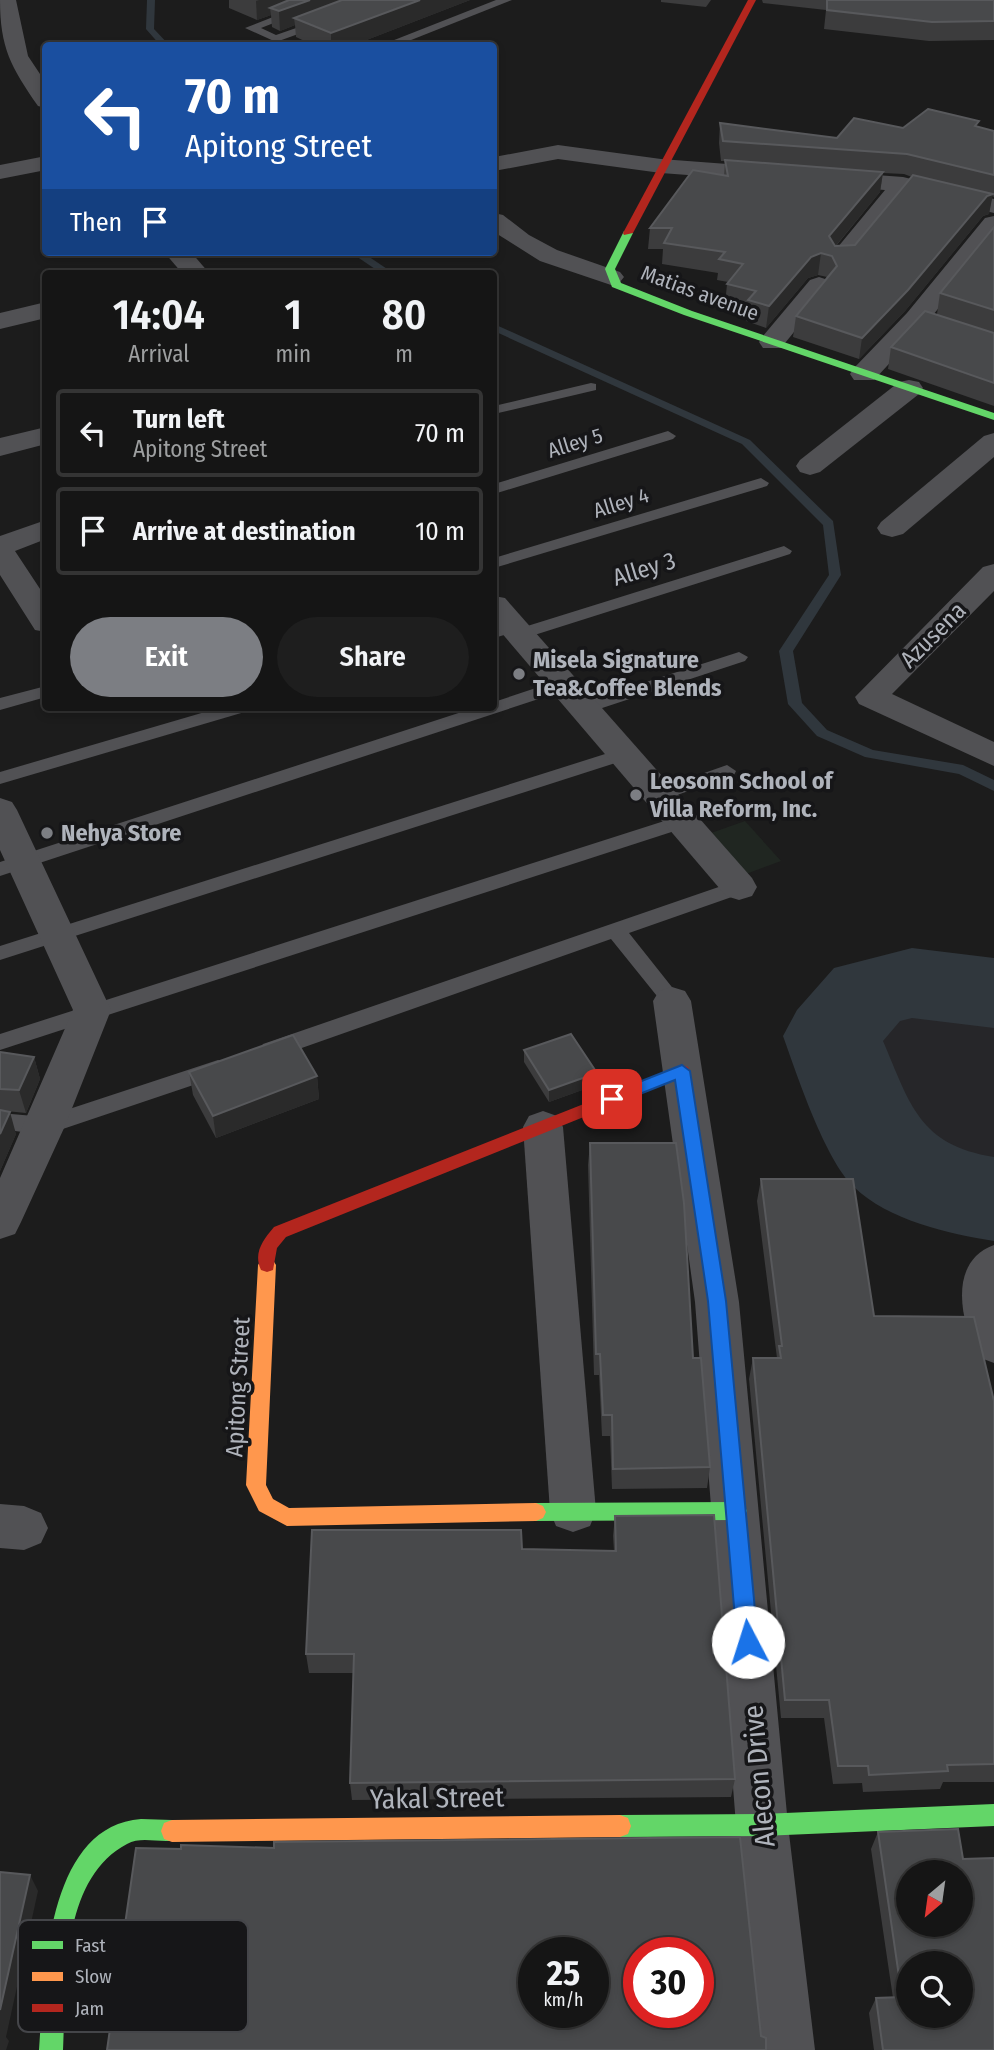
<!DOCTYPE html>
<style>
body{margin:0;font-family:"Fira Sans Condensed",sans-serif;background:#1e1e1e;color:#f1f3f6;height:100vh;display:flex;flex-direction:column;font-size:26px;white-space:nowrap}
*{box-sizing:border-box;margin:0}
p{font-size:23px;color:#9d9fa0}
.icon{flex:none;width:38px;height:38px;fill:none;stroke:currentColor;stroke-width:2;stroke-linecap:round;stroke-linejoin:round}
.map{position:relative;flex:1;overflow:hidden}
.panel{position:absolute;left:42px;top:270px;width:455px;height:441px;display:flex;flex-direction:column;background:#151515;border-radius:7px;box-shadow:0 4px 10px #0003,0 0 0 2px #343434}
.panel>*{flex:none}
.banner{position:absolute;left:42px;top:42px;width:455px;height:214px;border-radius:7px;box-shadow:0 4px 10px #0003,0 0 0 2px #343434;background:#1a4fa0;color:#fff;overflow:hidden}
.needle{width:46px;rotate:209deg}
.fabs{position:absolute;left:896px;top:1860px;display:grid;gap:14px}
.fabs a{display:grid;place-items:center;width:77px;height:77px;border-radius:50%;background:#151515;box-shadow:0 4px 10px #0003,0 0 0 2px #343434;font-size:35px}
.speed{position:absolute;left:518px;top:1937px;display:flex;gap:14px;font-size:35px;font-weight:700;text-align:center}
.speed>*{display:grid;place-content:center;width:91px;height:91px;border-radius:50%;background:#151515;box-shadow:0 4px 10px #0003,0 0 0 2px #343434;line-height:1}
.speed small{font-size:18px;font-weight:400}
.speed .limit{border:10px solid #d22;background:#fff;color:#111}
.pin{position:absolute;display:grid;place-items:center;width:60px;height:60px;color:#fff;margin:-30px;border-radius:14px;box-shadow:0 4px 10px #0006}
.me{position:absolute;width:77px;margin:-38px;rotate:355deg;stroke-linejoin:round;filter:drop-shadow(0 0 5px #0008)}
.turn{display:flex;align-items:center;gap:24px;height:147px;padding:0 28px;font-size:32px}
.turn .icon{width:91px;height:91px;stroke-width:2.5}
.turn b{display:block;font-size:49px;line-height:60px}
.then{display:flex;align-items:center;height:66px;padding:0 28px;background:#0003;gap:14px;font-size:26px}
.eta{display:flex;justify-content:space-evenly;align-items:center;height:119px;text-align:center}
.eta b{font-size:42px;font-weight:600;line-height:49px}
.cta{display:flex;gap:14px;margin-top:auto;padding:14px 28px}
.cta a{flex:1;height:80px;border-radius:42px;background:#7c7e83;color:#fff;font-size:28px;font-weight:600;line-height:80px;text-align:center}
.cta a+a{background:#1e1e1e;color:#f1f3f6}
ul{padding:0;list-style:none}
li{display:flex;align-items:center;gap:21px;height:88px;margin:0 14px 10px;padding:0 14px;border:4px solid #343434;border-radius:7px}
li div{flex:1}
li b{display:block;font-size:26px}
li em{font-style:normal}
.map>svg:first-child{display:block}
</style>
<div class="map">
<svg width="994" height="2050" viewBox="0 0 994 2050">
<rect width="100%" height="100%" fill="#1c1c1c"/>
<polygon fill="#262629" points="913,1002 984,1016 994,1014 994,1177 982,1179 916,1149 865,1030"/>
<polygon fill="#202621" points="745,821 781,861 746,874 711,833"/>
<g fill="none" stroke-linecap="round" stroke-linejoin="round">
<g fill="#30373d" fill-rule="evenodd">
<polygon points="147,0 155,0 154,29 170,46 161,46 146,29"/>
<polygon points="350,252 362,252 393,273 381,273"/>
<polygon points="494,324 750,440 833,521 841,575 793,651 802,703 827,730 873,750 963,765 994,780 994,791 959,774 865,757 817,736 788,704 779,651 829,575 823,525 742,444 494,331"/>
</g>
<path fill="#30373d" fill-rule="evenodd" d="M912,948L994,958V1028L912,1018L900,1021L883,1041C910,1104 919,1145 994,1157V1241C949,1234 888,1220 854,1187C825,1160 797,1075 783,1036L797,1010L834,968Z"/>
<g fill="#515154" fill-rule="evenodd">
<polygon points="316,0 332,0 261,28 276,35 322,19 326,20 326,24 276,42 245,28"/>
<polygon points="496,0 512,0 396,46 379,46"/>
<polygon points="591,383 596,384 596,390 494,414 494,406"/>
<polygon points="668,431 676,436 673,439 494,494 494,484"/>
<polygon points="761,478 769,483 767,486 494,568 494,558"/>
<polygon points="784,546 792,551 790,554 525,638 513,638 511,633 494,638 494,628 513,622 521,628"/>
<polygon points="739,652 748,657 745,661 590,712 584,714 575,708 578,704"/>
<polygon points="563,679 569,681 572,685 569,689 0,876 0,862 477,707 494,707 494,702"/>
<polygon points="46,686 46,697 0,710 0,698"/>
<polygon points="222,707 251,707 248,711 0,784 0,772"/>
<polygon points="624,748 631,750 633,754 631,758 0,960 0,946"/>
<polygon points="727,765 736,771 734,775 660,801 651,795 653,791"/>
<polygon points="683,815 693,821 690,826 0,1050 0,1034"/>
<polygon points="739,880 746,882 749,887 746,892 629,933 679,996 682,1001 679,1006 665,1006 611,939 279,1056 263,1056 260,1050 263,1044"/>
<polygon points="218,1060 226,1062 229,1068 226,1074 45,1135 0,1129 0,1113 45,1117"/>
</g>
<g fill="#515154" fill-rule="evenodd">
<path d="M0,0H16L28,56L46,83V108L38,106C11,67 0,48 0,0Z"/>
<polygon points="558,145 661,159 903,177 994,199 994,213 909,193 850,264 832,264 828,259 885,190 661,173 558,159 494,171 494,157"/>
<polygon points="46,156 46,170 0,179 0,165"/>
<polygon points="494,213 503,215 529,235 557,250 620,272 624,277 620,282 611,285 540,261 494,232"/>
<polygon points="994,216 994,239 925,325 874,380 854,380 850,374 854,368 907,313 985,218"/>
<polygon points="164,252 191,252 209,273 182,273"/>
<polygon points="819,277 828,280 832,285 828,290 781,348 763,348 759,342 763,336 810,280"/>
<polygon points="46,302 46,318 0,329 0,313"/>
<polygon points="909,380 919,382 923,388 919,394 820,472 810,475 800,472 796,466 800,460 899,382"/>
<polygon points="46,427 46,444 0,456 0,438"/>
<polygon points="994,433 994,457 903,534 892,537 881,534 877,528 881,522 984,436"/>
<polygon points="46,520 46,539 15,551 46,598 46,632 35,630 0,575 0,536"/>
<polygon points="994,564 994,591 892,694 994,742 994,766 859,704 855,697 983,567"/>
<polygon points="494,596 505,598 752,878 757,887 752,896 739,900 726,896 494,624"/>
<polygon points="0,798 12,802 17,810 111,1010 65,1126 21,1222 15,1234 0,1239 0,1178 73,1010 0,850"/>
<polygon points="672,987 685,991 691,1001 739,1302 788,1825 815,2050 759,2050 736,1825 695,1302 653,1001 659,991"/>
<polygon points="543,1111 557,1116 563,1127 596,1511 590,1526 573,1532 556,1526 550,1511 523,1127 529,1116"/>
<path d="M994,1245V1363L978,1357C961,1322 947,1262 994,1245Z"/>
<polygon points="0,1504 24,1506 41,1513 48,1528 41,1543 24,1550 0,1548"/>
</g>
<g fill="#63d668" fill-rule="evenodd">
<polygon points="624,231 633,233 615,269 621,283 692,311 994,413 994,420 684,315 612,287 605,269"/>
<polygon points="737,1502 744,1505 747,1511 744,1517 737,1520 536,1521 529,1518 526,1512 529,1506 536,1503"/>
<polygon points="994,1804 994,1826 762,1836 620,1837 612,1834 609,1826 612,1818 620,1815 762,1814"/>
<path d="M141,1819L172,1820L180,1823L183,1831L180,1839C163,1845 143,1835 127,1844C60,1879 66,1985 63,2050H39C44,1980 45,1826 141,1819Z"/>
</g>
<g fill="#ff974d" fill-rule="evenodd">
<polygon points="267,1258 273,1260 276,1265 266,1485 273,1499 289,1508 536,1503 543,1506 546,1512 543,1518 536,1521 287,1526 259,1511 246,1485 258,1265 261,1260"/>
<polygon points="620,1815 628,1818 631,1826 628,1834 620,1837 172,1842 164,1839 161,1831 164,1823 172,1820"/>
</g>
<g fill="#b3261e" fill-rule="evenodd">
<polygon points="748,0 756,0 633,233 624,235 623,233"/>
<path d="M682,1065L688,1067L690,1071L688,1075L286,1237L277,1248L273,1270L267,1272L261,1270C253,1253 263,1240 274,1227Z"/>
</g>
</g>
<g fill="#3c3c3d" fill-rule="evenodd">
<polygon points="229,0 470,0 351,46 315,46 296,37 295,25 280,31 272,27 271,15 257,20 229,8"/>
<polygon points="661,0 711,0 706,7 661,2"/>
<polygon points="762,0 994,0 994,40 929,41 824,29 826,10 763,3"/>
<path d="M720,123L837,138L903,128L978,127L994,131V197L992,196L989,214L983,216L905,311L859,359L793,337L796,316L827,277L818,275L808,278L766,328L746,321L747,311L725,305L727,284L728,282L717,280L718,273L662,264L663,249H648L650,228L724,176L725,161H721L719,143ZM883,173L904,174L912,177L855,245L836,246L880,192Z"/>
<polygon points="994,227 994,406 888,369 891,347 937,314 940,293"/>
<polygon points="524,1050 596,1085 549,1102 524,1062"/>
<polygon points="0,1052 34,1057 40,1079 26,1113 6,1111 16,1134 0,1171"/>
<polygon points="189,1072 317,1076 319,1099 216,1138 193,1095"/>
<polygon points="590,1143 693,1358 710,1467 707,1488 612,1489 610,1436 602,1436 599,1375 594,1375 588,1165"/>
<polygon points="761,1179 874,1316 994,1401 994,1782 943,1782 940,1789 863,1792 862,1783 833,1784 824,1718 781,1718 749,1379 753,1358 777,1358 757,1201"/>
<polygon points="615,1516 735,1779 731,1797 352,1800 350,1783 354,1673 309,1673 306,1654 522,1549 614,1551 613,1536"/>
<polygon points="878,1832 994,2050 874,2050 869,2013 876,1998 893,1998 871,1849"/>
</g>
<g fill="#2a2a2a">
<polygon points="259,0 362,0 294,18 295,25 280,31 279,11 270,8 271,15 257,20 256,1"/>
<polygon points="420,0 470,0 351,46 331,46 331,33"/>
<polygon points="883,172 880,192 828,255 829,236"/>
<polygon points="993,194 989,214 983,216 905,311 859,359 862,338 987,196"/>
<polygon points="821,253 818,275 808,278 766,328 769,306 811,257"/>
<polygon points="34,1057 40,1079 26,1113 19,1090"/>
<polygon points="597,1073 596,1085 549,1102 549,1090"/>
<polygon points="317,1076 319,1099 216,1138 213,1116"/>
<polygon points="10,1112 16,1134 0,1171 0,1134"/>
<polygon points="30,1875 38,1891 6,2037 9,2041 6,2050 0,2050 0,2010"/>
</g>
<g fill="#48494b" stroke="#58595c" stroke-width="2" fill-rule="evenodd">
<polygon points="289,0 310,0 279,11 270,8"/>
<polygon points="342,0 420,0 331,33 294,18"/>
<polygon points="827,0 994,0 994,21 932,22 827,10"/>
<polygon points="928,109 979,121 975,126 994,131 994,175 907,154 723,141 720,123 837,138 854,118 903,128"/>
<polygon points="725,160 883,172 829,236 835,246 855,245 913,175 993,194 987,196 908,290 862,338 796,316 837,266 832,256 821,253 811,257 769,306 748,300 756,291 727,284 743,264 719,259 725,252 664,243 672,228 650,228 693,170 728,176"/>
<polygon points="994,227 994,310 940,293"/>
<polygon points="925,311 994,333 994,383 891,347"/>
<polygon points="571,1034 597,1073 549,1090 524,1050"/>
<polygon points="293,1035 317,1076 213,1116 189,1072"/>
<polygon points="0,1052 34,1057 19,1090 0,1089"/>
<polygon points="0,1110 10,1112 0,1134"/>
<polygon points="590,1143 676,1143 684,1203 693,1358 701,1358 710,1467 613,1469 612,1415 603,1415 600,1354 596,1354"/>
<polygon points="761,1179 853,1179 874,1316 974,1317 994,1401 994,1764 947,1765 948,1771 869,1775 868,1766 838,1766 829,1700 785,1700 753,1358 781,1358 779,1346 782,1346"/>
<polygon points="714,1515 735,1779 350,1783 354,1654 306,1654 312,1530 521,1530 522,1549 616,1551 615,1516"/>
<path d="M958,1829L963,1859L994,1858V2050H883L876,1998L902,1997L878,1832ZM908,1872H961V1925H908ZM908,1964H961V2016H908Z"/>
<path d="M740,1837L761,2036L766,2038V2050H107L136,1848L181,1849V1845L274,1848V1842ZM534,1953H593V2012H534ZM639,1953H698V2012H639Z"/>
<polygon points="0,1872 30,1875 0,2010"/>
</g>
<polygon fill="#1a73e8" stroke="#114b97" stroke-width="2" points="682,1065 690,1071 726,1301 758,1642 755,1649 748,1652 740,1649 737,1642 708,1301 675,1080 612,1105 604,1099 606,1095"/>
<g fill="#7c7e83" stroke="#161618" stroke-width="2.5">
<circle cx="519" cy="674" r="7"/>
<circle cx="636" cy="795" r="7"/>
<circle cx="47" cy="833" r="7"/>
</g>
<g text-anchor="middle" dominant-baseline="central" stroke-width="7" stroke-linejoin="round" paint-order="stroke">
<g font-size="21" fill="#afb3bb" stroke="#161618">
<text transform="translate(700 293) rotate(20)">Matias avenue</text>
<text transform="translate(575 443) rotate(-17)">Alley 5</text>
<text transform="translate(621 503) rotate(-17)">Alley 4</text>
</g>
<g font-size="24" fill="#afb3bb" stroke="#161618">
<text transform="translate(644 569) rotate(-17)">Alley 3</text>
<text transform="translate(933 635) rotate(-45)">Azusena</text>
<text transform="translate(238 1387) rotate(-87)">Apitong Street</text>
</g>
<g font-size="24" font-weight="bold" fill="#afb3bb" stroke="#161618" text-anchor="start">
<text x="533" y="660">Misela Signature<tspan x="533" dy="28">Tea&amp;Coffee Blends</tspan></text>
<text x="650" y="781">Leosonn School of<tspan x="650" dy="28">Villa Reform, Inc.</tspan></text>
<text x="61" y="833">Nehya Store</text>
</g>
<g font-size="28" fill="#afb3bb" stroke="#161618">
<text transform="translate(759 1776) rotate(-95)">Alecon Drive</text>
<text transform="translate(437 1798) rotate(-1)">Yakal Street</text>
</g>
</g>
<rect x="18" y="1920" width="230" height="112" rx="10" fill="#161618" stroke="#444549" stroke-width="2"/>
<rect x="32" y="1941" width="31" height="8" fill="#63d668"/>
<rect x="32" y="1972" width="31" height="9" fill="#ff974d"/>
<rect x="32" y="2004" width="31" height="8" fill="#b3261e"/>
<g font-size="19" fill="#afb3bb">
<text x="75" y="1952">Fast</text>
<text x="75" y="1983">Slow</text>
<text x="75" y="2015">Jam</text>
</g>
</svg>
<div class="fabs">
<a><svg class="needle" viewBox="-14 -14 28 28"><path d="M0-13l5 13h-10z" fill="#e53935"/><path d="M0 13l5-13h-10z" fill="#9d9fa0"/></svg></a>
<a><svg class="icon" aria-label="search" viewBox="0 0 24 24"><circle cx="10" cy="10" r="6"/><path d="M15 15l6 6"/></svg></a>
</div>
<div class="speed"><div>25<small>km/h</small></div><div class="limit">30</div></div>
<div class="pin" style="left:612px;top:1099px;background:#d93025"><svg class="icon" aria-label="arrive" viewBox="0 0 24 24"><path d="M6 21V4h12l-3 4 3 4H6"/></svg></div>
<svg class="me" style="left:748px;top:1642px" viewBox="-20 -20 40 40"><circle r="19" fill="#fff"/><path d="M0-13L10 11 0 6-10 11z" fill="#1a73e8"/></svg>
<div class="banner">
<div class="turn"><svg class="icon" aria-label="left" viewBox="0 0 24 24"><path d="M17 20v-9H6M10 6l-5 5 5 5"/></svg><div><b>70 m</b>Apitong Street</div></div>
<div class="then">Then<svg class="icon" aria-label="arrive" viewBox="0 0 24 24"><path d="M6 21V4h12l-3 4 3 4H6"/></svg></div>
</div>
<section class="panel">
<div class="eta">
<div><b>14:04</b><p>Arrival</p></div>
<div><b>1</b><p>min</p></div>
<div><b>80</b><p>m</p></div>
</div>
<ul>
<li><svg class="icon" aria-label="left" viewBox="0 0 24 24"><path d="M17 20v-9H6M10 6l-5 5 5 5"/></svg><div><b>Turn left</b><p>Apitong Street</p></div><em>70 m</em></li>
<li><svg class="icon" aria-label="arrive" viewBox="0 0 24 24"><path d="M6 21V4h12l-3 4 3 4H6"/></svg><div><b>Arrive at destination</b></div><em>10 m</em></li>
</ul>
<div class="cta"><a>Exit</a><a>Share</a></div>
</section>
</div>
